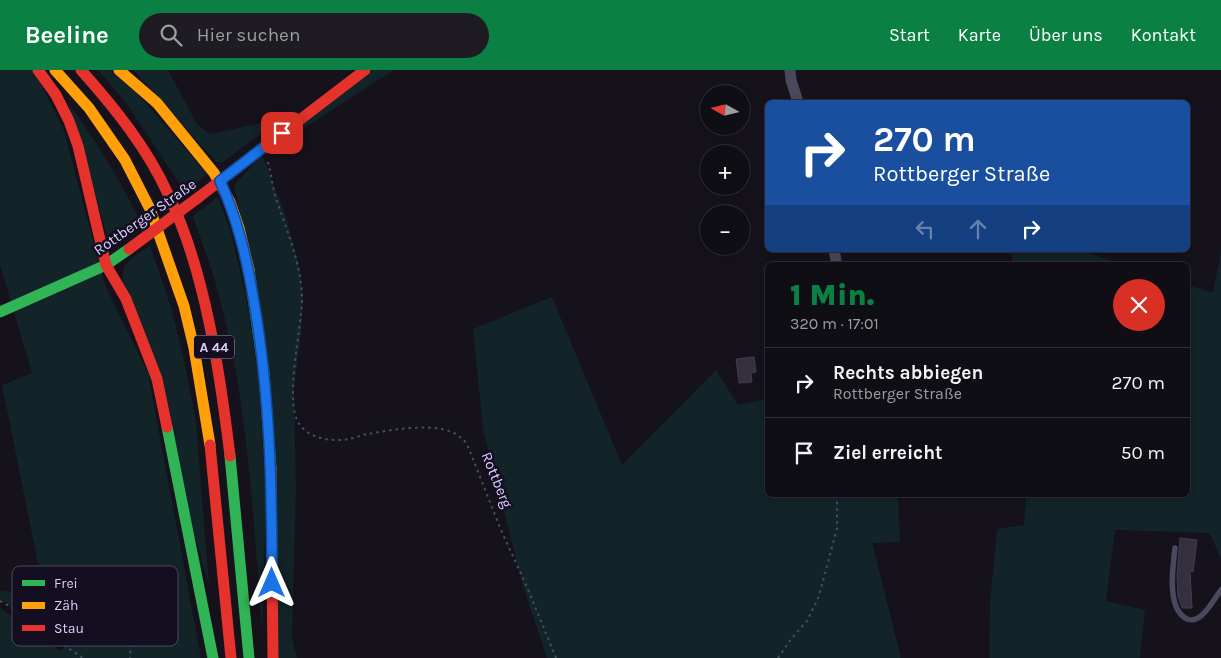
<!DOCTYPE html>
<html lang="de">
<meta charset="utf-8">
<style>
body{margin:0;font-family:Karla,sans-serif;background:#1e1c22;color:#f1f3f6;height:100vh;display:flex;flex-direction:column;font-size:19px;white-space:nowrap}
*{box-sizing:border-box;margin:0}
p{font-size:16px;color:#9c9ca0}
.icon{flex:none;width:28px;height:28px;fill:none;stroke:currentColor;stroke-width:2;stroke-linecap:round;stroke-linejoin:round}
.map{position:relative;flex:1;overflow:hidden}
.panel{position:absolute;left:765px;top:192px;width:425px;height:235px;display:flex;flex-direction:column;background:#100e15;border-radius:8px;box-shadow:0 2px 8px #0003,0 0 0 1px #302e34}
.panel>*{flex:none}
.banner{position:absolute;left:765px;top:30px;width:425px;height:152px;border-radius:8px;box-shadow:0 2px 8px #0003,0 0 0 1px #302e34;background:#1a4fa0;color:#fff;overflow:hidden}
.needle{width:32px;rotate:278deg}
.controls{position:absolute;left:700px;top:15px;display:grid;gap:10px}
.controls a{display:grid;place-items:center;width:50px;height:50px;border-radius:50%;background:#100e15;box-shadow:0 2px 8px #0003,0 0 0 1px #302e34;font-size:25px}
.pin{position:absolute;display:grid;place-items:center;width:42px;height:42px;color:#fff;margin:-21px;border-radius:10px;box-shadow:0 2px 8px #0006}
.me{position:absolute;width:55px;margin:-28px;rotate:0deg;stroke-linejoin:round;filter:drop-shadow(0 0 4px #0008)}
.turn{display:flex;align-items:center;gap:18px;height:105px;padding:0 25px;font-size:22px}
.turn .icon{width:65px;height:65px;stroke-width:2.5}
.turn b{display:block;font-size:35px;line-height:42px}
.lanes{display:flex;align-items:center;height:48px;padding:0 25px;background:#0003;justify-content:center;gap:25px;direction:ltr}
.lanes .off{opacity:.35}
.round{display:grid;place-items:center;flex:none;width:52px;height:52px;border-radius:26px;background:#1e1c22}
.head{display:flex;align-items:center;justify-content:space-between;height:85px;padding:0 25px}
h1{font-size:30px;font-weight:800;line-height:38px;color:#0b8043}
ul{padding:0;list-style:none}
li{display:flex;align-items:center;gap:15px;height:70px;padding:0 25px;border-top:1px solid #302e34}
li div{flex:1}
li b{display:block;font-size:19px}
li em{font-style:normal}
header{display:flex;align-items:center;gap:30px;box-sizing:border-box;height:70px;padding:0 25px;background:#0b8043;color:#fff}
header strong{font-size:24px}
nav{display:flex;gap:28px;margin-inline-start:auto;font-size:18px}
.search{width:350px;height:45px;background:#1e1c22;display:flex;align-items:center;gap:12px;box-sizing:border-box;padding:0 18px;border-radius:28px;color:#9c9ca0;font-size:19px}
.map>svg:first-child{display:block}
</style>
<header>
<strong>Beeline</strong>
<div class="search"><svg class="icon" aria-label="search" viewBox="0 0 24 24"><circle cx="10" cy="10" r="6"/><path d="M15 15l6 6"/></svg>Hier suchen</div>
<nav><a>Start</a><a>Karte</a><a>Über uns</a><a>Kontakt</a></nav>
</header>
<div class="map">
<svg width="1221" height="588" viewBox="0 0 1221 588">
<rect width="100%" height="100%" fill="#15121c"/>
<g fill="#122428">
<polygon points="0,0 34,0 64,61 105,215 148,303 201,588 0,588 0,538 60,581 68,576 0,529 0,521 27,523 43,518 2,315 32,303 0,195"/>
<polygon points="98,0 110,0 137,23 207,104 185,122 127,34"/>
<polygon points="133,0 168,0 197,54 210,64 281,49 223,92 216,92"/>
<polygon points="373,0 394,0 262,85 285,144 299,195 303,229 301,265 294,317 296,421 292,568 297,588 276,588 263,258 234,115 262,85"/>
<path d="M68,33C97,71 120,111 142,154L110,176Z"/>
<path d="M218,127L231,163L246,227L258,304L266,433L262,560C253,446 248,329 217,218C210,194 201,170 193,146Z"/>
<polygon points="150,176 171,237 184,290 196,351 209,516 122,210 124,197 133,187"/>
<polygon points="1011,180 1079,180 1125,195 1013,195"/>
<polygon points="1221,181 1221,490 1210,463 1115,460 1106,531 1145,540 1140,588 989,588 990,533 997,459 1024,455 1026,425 1188,425 1188,215 1213,223"/>
<polygon points="552,227 622,395 716,300 738,335 766,329 768,425 860,425 861,428 898,426 900,472 872,473 901,588 547,588 523,516 483,359 473,259"/>
</g>
<g fill="#34303e" stroke="#433c4f">
<polygon points="754,287 756,302 751,303 752,312 739,313 736,289"/>
<polygon points="1180,468 1197,470 1193,502 1190,501 1192,538 1182,538 1178,526 1177,506"/>
</g>
<g fill="none" stroke-linecap="round" stroke-linejoin="round">
<g stroke="#464f5d" stroke-width="2" stroke-dasharray="2.5 4" stroke-linecap="butt">
<path d="M268,92C271,103 272,114 275,125C286,159 301,192 302,228C302,258 283,333 300,355C310,369 333,372 349,369C355,368 361,365 368,364C391,360 440,350 460,367C465,370 467,375 469,379L501,460L527,517L556,588"/>
<polyline points="0,531 13,538 36,557 83,588"/>
<polyline points="13,538 28,539 64,557 124,562 131,572 130,588"/>
<polyline points="778,588 791,569 807,551 819,526 837,458 837,425"/>
</g>
<path stroke="#4b475d" stroke-width="5.5" d="M1175,478C1173,496 1166,539 1187,549C1192,551 1198,549 1202,545C1209,539 1215,528 1221,520"/>
<g stroke="#4b475d" stroke-width="11">
<polyline points="790,0 791,10 798,32"/>
<polyline points="834,180 837,195"/>
</g>
<g stroke="#30b455" stroke-width="11">
<polyline points="249,200 264,303 271,399"/>
<polyline points="0,242 106,195 129,179"/>
<polyline points="167,357 213,588"/>
<polyline points="230,386 249,588"/>
</g>
<g stroke="#ff9f0a" stroke-width="11">
<polyline points="55,0 89,38 125,90 150,139 184,236 194,278 210,375"/>
<polyline points="119,0 157,33 214,103 230,132 239,158 249,200"/>
</g>
<g stroke="#e5322d" stroke-width="11">
<polyline points="38,0 56,25 69,51 78,76 106,195 126,229 157,309 167,357"/>
<path d="M81,0C115,38 147,78 168,124C205,200 220,303 230,386"/>
<polyline points="199,127 365,0"/>
<polyline points="210,375 231,588"/>
<polyline points="271,399 273,588"/>
</g>
<polyline stroke="#e5322d" stroke-width="11" points="129,179 199,127"/>
</g>
<g fill="none" stroke-linecap="round" stroke-linejoin="round">
<defs>
<path id="route" d="M272,513C272,419 270,325 254,232C247,190 238,150 220,111L282,63"/>
</defs>
<use href="#route" stroke="#114b97" stroke-width="12"/>
<use href="#route" stroke="#1a73e8" stroke-width="9"/>
</g>
<g text-anchor="middle" dominant-baseline="central" stroke-width="5" stroke-linejoin="round" paint-order="stroke">
<rect fill="#130e20" stroke="#9e95bb" stroke-width="1" x="194" y="265.5" width="40" height="23" rx="4"/>
<g font-size="14" font-weight="bold" fill="#dacffd">
<text x="214" y="277">A 44</text>
</g>
<g font-size="15" fill="#dacffd" stroke="#130e20">
<text transform="translate(145 147) rotate(-35)">Rottberger Straße</text>
<text transform="translate(497 410) rotate(68)">Rottberg</text>
</g>
</g>
<rect x="12" y="496" width="166" height="80" rx="8" fill="#130e20" stroke="#4f4862" stroke-width="1"/>
<rect x="22" y="510" width="23" height="6" fill="#30b455"/>
<rect x="22" y="532" width="23" height="7" fill="#ff9f0a"/>
<rect x="22" y="555" width="23" height="6" fill="#e5322d"/>
<g font-size="14" fill="#dacffd">
<text x="54" y="518">Frei</text>
<text x="54" y="540">Zäh</text>
<text x="54" y="563">Stau</text>
</g>
</svg>
<div class="controls">
<a><svg class="needle" viewBox="-14 -14 28 28"><path d="M0-13l5 13h-10z" fill="#e53935"/><path d="M0 13l5-13h-10z" fill="#9c9ca0"/></svg></a>
<a>+</a>
<a>−</a>
</div>
<div class="pin" style="left:282px;top:63px;background:#d93025"><svg class="icon" aria-label="arrive" viewBox="0 0 24 24"><path d="M6 21V4h12l-3 4 3 4H6"/></svg></div>
<svg class="me" style="left:272px;top:513px" viewBox="-20 -20 40 40"><path d="M0-17L14 15 0 8-14 15z" fill="#1a73e8" stroke="#fff" stroke-width="4"/></svg>
<div class="banner">
<div class="turn"><svg class="icon" aria-label="right" viewBox="0 0 24 24"><path d="M7 20v-9h11M14 6l5 5-5 5"/></svg><div><b>270 m</b>Rottberger Straße</div></div>
<div class="lanes"><svg class="icon off" aria-label="left" viewBox="0 0 24 24"><path d="M17 20v-9H6M10 6l-5 5 5 5"/></svg><svg class="icon off" aria-label="ahead" viewBox="0 0 24 24"><path d="M12 20V5M6 11l6-6 6 6"/></svg><svg class="icon" aria-label="right" viewBox="0 0 24 24"><path d="M7 20v-9h11M14 6l5 5-5 5"/></svg></div>
</div>
<section class="panel">
<div class="head"><div><h1>1 Min.</h1><p>320 m · 17:01</p></div><a class="round" style="background:#d93025;color:#fff"><svg class="icon" aria-label="close" viewBox="0 0 24 24"><path d="M6 6l12 12M18 6L6 18"/></svg></a></div>
<ul>
<li><svg class="icon" aria-label="right" viewBox="0 0 24 24"><path d="M7 20v-9h11M14 6l5 5-5 5"/></svg><div><b>Rechts abbiegen</b><p>Rottberger Straße</p></div><em>270 m</em></li>
<li><svg class="icon" aria-label="arrive" viewBox="0 0 24 24"><path d="M6 21V4h12l-3 4 3 4H6"/></svg><div><b>Ziel erreicht</b></div><em>50 m</em></li>
</ul>
</section>
</div>
